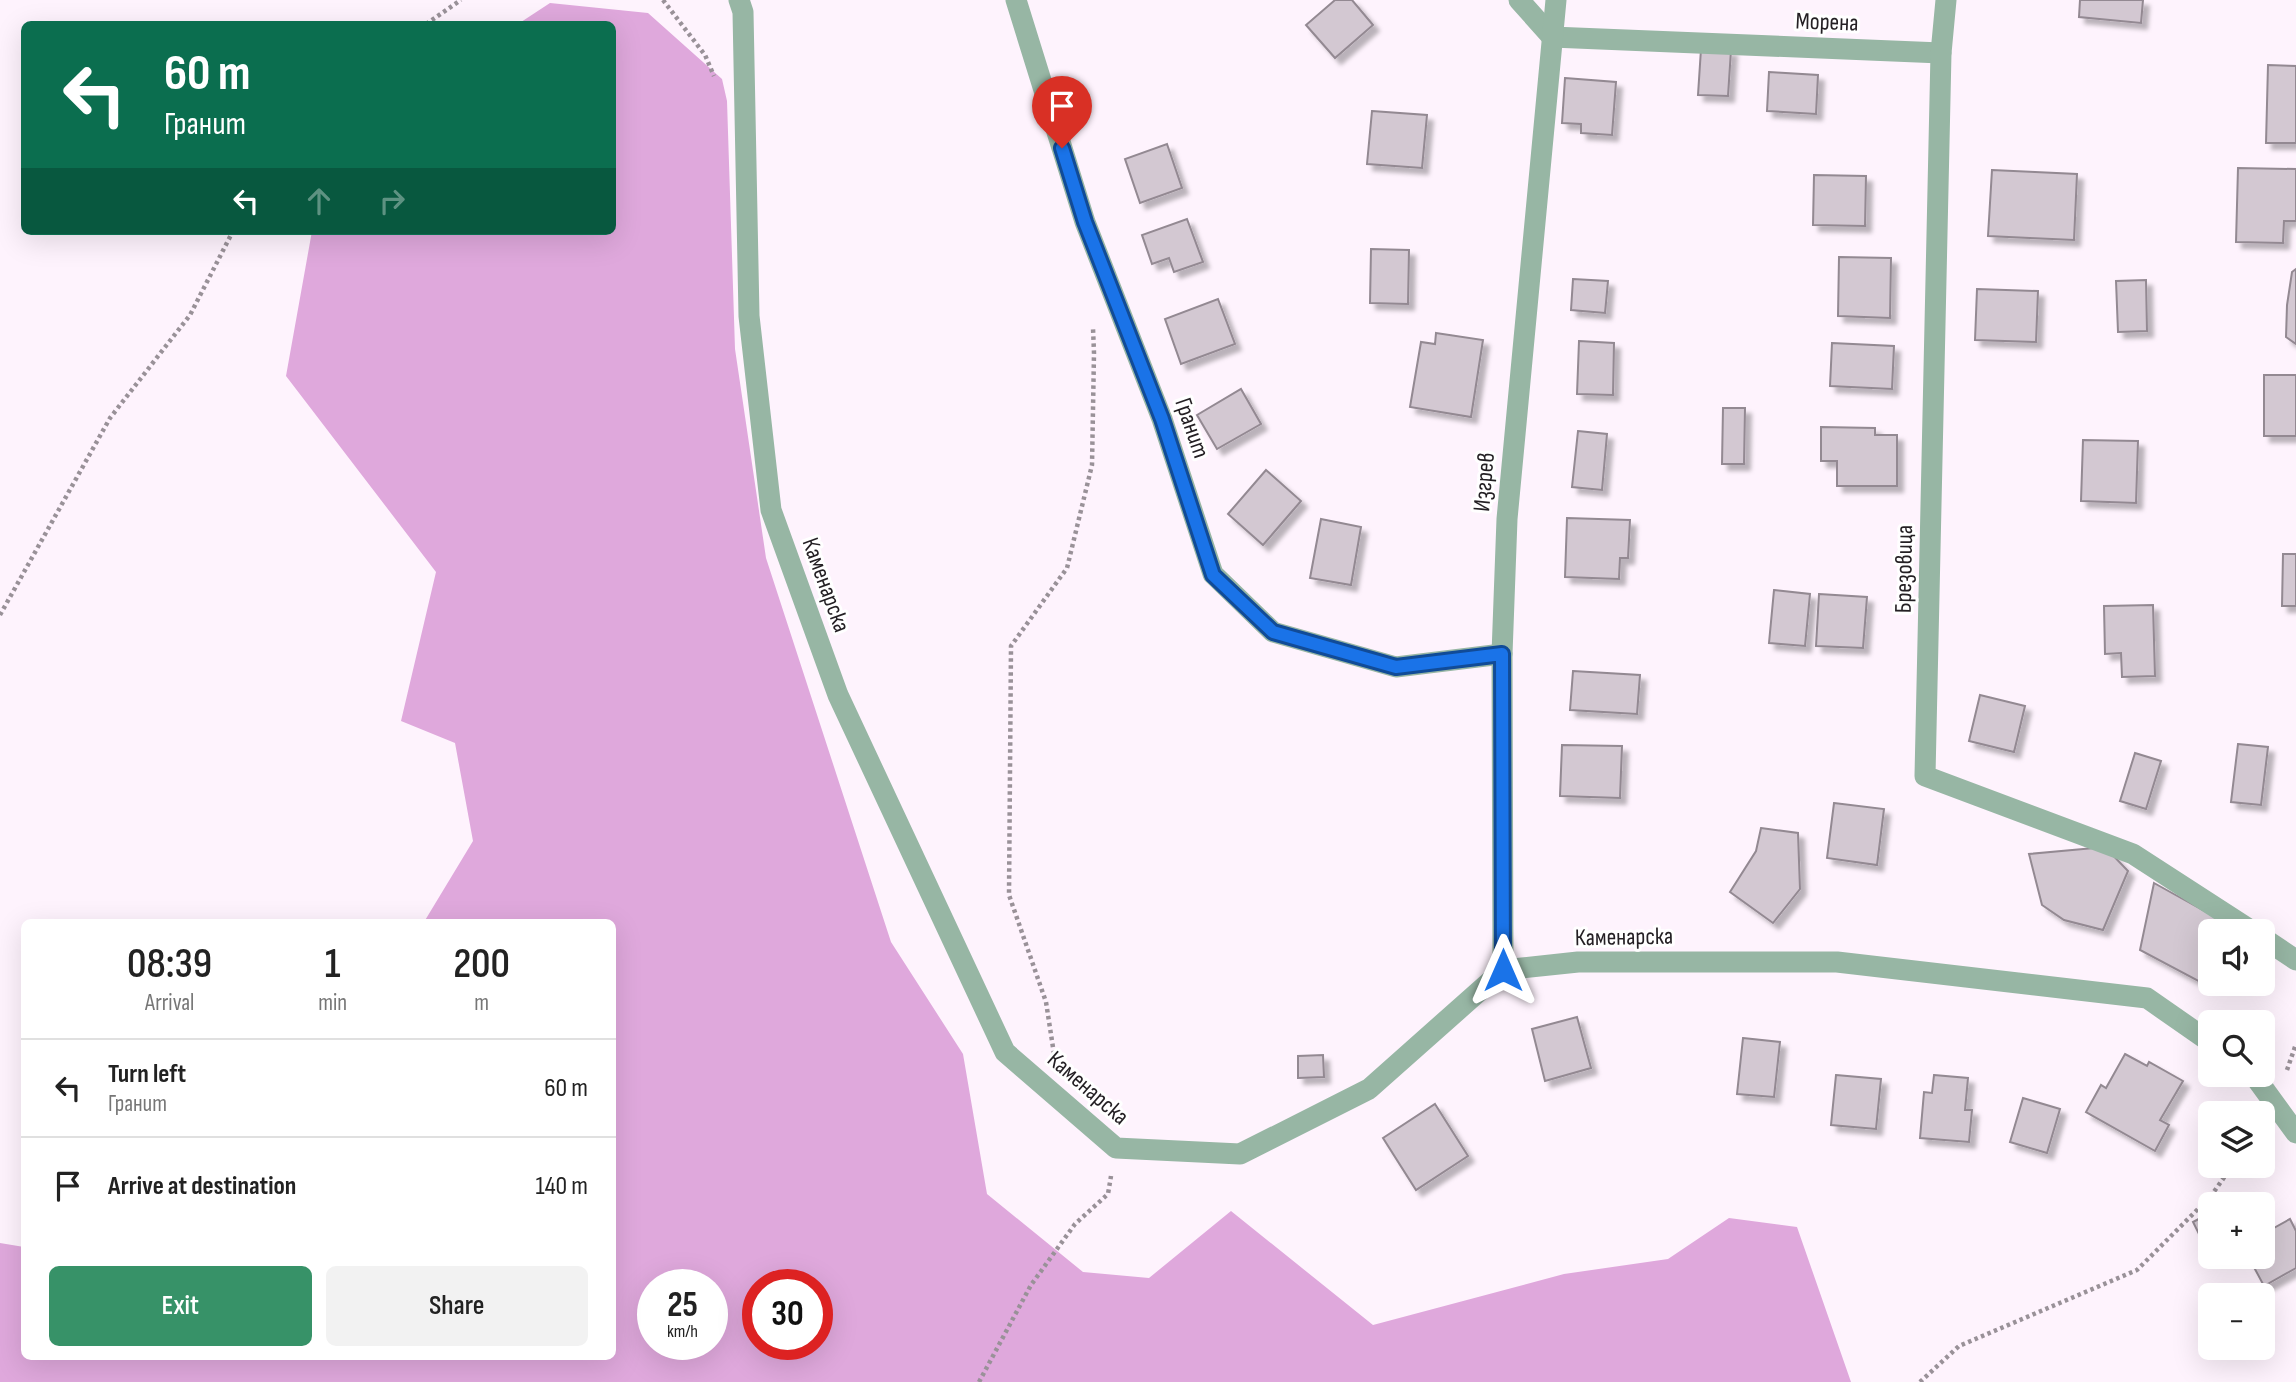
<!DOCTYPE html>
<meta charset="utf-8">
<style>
body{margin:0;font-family:"Sofia Sans Condensed",sans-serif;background:#f2f2f2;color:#222;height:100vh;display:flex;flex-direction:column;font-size:26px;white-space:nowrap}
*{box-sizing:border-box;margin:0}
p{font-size:23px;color:#767676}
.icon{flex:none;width:38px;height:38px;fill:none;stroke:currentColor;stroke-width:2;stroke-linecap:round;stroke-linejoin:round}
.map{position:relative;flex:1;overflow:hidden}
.sheet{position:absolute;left:21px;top:919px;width:595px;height:441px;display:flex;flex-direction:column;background:#fff;border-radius:10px;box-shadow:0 7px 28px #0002}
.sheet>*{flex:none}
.guide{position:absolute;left:21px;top:21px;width:595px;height:214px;border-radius:10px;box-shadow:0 7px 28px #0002;background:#0b6e4f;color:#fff;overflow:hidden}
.buttons{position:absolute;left:2198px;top:919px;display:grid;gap:14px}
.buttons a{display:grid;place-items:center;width:77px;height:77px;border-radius:10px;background:#fff;box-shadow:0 7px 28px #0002;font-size:35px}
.speed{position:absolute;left:637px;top:1269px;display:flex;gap:14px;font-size:35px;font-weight:700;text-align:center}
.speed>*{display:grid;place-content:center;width:91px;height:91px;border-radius:50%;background:#fff;box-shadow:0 7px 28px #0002;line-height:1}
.speed small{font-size:18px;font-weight:400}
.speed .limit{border:10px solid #d22;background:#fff;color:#111}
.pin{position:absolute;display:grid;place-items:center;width:60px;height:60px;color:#fff;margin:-72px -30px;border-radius:50% 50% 50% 0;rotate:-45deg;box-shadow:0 0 7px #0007}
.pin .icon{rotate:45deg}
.me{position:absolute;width:77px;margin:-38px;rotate:0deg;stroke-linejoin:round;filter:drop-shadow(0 0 5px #0008)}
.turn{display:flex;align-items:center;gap:24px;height:147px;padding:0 28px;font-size:32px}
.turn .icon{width:91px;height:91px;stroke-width:2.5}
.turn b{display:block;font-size:49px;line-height:60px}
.lanes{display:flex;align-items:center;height:66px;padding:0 28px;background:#0003;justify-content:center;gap:35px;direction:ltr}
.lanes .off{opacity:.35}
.eta{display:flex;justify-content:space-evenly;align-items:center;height:119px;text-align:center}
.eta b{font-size:42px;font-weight:600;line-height:49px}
.action{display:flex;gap:14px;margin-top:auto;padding:14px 28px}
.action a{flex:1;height:80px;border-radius:10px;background:#379268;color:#fff;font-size:28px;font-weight:600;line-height:80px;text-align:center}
.action a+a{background:#f2f2f2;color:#222}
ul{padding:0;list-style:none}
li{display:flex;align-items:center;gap:21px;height:98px;padding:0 28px;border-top:2px solid #e0e0e0}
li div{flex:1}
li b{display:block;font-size:26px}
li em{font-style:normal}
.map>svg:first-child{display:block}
</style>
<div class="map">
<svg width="2296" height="1382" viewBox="0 0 2296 1382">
<defs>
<filter id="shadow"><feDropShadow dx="6" dy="6" stdDeviation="2" flood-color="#0004"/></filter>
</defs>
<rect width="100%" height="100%" fill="#fef3fd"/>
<path fill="#dfa8dc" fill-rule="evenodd" d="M550,3L648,13L722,79L727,101L735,349L766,558L891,942L963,1054L987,1194L1083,1272L1149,1278L1231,1211L1373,1325L1564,1274L1668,1259L1729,1218L1797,1227L1851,1382H0V1243L24,1247V1356H612V922H424L473,841L455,743L401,721L436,572L286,376L312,231H612V24H518ZM653,1284H712V1344H653ZM758,1284H817V1344H758Z"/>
<g fill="#d3c8d2" stroke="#938992" stroke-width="2" filter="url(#shadow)">
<polygon points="1335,0 1352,0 1373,25 1335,58 1306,25"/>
<polygon points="2080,0 2143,0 2141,23 2079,17"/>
<polygon points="1701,49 1731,50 1728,96 1698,95"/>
<polygon points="2268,65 2296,66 2296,143 2266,143"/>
<polygon points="1769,72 1818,75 1816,114 1767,111"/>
<polygon points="1565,78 1616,82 1612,135 1581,133 1581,124 1562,123"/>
<polygon points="1372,111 1427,115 1422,168 1367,164"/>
<polygon points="1167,144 1182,188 1140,203 1125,159"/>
<polygon points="2238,168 2296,169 2296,221 2284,221 2283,243 2236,242"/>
<polygon points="1992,170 2077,174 2074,240 1988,236"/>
<polygon points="1814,175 1866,176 1865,226 1813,225"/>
<polygon points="1187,219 1203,262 1174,272 1169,258 1152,264 1142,235"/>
<polygon points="1371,249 1409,250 1408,304 1370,303"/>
<polygon points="1839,257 1891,258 1890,318 1838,316"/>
<polygon points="2296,269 2296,344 2286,337 2287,305 2292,272"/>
<polygon points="1573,279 1608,281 1605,313 1571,310"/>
<polygon points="2146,280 2147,331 2118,332 2116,281"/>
<polygon points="1977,289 2038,291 2036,342 1975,340"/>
<polygon points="1218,299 1235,344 1181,364 1165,319"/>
<polygon points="1436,333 1483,340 1471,417 1410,407 1421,342 1435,344"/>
<polygon points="1579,341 1614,343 1613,395 1577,394"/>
<polygon points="1832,343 1894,346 1892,389 1830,386"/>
<rect x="2264" y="375" width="32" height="61"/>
<polygon points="1241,389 1261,424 1217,449 1197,415"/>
<polygon points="1723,408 1745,408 1744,464 1722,464"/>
<polygon points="1821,427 1875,428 1875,435 1897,435 1897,486 1837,486 1837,461 1821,461"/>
<polygon points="1578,431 1607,434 1602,490 1572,487"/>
<polygon points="2083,440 2138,441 2136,503 2081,501"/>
<polygon points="1266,470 1301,501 1263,545 1228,514"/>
<polygon points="1567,518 1630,520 1628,558 1620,558 1619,579 1565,577"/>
<polygon points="1321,519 1361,527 1351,585 1310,578"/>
<polygon points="2283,554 2296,554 2296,606 2282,606"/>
<polygon points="1774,590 1810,594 1805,646 1769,643"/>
<polygon points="1819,594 1867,597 1863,648 1816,646"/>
<polygon points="2153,605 2155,676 2122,677 2121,653 2105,654 2104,606"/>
<polygon points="1573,671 1640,675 1637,714 1570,710"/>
<polygon points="1980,695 2025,706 2014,752 1969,741"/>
<polygon points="2238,744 2268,747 2261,805 2231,802"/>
<polygon points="1562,745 1622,746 1620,798 1560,796"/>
<polygon points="2135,753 2161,761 2146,809 2120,801"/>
<polygon points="1834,803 1884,809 1877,865 1827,858"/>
<polygon points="1761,828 1798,833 1800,889 1773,923 1730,892 1756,851"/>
<polygon points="2105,847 2128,871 2103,930 2064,920 2042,905 2029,854"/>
<polygon points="2154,883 2235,928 2233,931 2210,931 2210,973 2204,984 2140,950"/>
<polygon points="1577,1017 1591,1068 1545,1081 1532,1029"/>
<polygon points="1743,1038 1780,1042 1774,1097 1737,1094"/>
<polygon points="2125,1054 2147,1066 2149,1062 2183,1081 2160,1120 2169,1125 2155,1151 2086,1112 2101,1085 2106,1088"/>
<polygon points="1323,1055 1324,1077 1298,1078 1298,1056"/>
<polygon points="1836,1075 1881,1079 1876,1129 1831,1125"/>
<polygon points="1934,1075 1968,1078 1965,1110 1972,1110 1969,1142 1920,1138 1924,1092 1932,1093"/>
<polygon points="2023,1098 2060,1109 2047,1153 2010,1142"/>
<polygon points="1435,1104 1468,1156 1416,1190 1383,1138"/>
<polygon points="2210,1213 2210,1256 2193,1222"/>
<polygon points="2290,1219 2296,1231 2296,1268 2264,1286 2248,1256 2263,1256 2263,1234"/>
</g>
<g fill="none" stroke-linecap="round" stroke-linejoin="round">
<g stroke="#999198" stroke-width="4.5" stroke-dasharray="3.5 3.5" stroke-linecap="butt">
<polyline points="663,0 705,55 714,76"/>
<polyline points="426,24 461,0"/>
<polyline points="0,615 110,418 190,315 233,231"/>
<polyline points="1054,1054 1046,1002 1009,895 1011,646 1067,568 1092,465 1094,353 1093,328"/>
<polyline points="2287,1070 2296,1044"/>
<polyline points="979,1382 1031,1285 1075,1224 1108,1194 1111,1176"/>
<polyline points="1920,1382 1959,1346 2137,1270 2211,1196 2232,1166"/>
</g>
<g stroke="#97b6a4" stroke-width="21">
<polyline points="739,0 743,12 749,316 771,510 838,695 1005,1052 1116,1148 1240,1154 1369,1089 1503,970 1578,962 1837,962 2147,998 2210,1042"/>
<polyline points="1016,0 1085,222 1162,419 1213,574 1273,632 1396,667 1502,654"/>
<polyline points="1519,0 1552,37 1941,53"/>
<polyline points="1946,0 1941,53 1925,776 2133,854 2252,931"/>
<polyline points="2263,938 2296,960"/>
<polyline points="1503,970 1502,654 1507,519 1556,0"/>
<polyline points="2253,1074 2296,1133"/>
</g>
</g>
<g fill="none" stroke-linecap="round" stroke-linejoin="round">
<defs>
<polyline id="route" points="1062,148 1085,222 1162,419 1213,575 1273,632 1396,667 1502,654 1503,970"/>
</defs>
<use href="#route" stroke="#114b97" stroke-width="18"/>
<use href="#route" stroke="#1a73e8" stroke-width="12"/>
</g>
<g text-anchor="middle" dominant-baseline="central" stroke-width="6" stroke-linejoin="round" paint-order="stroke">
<g font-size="24" fill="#242024" stroke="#fff">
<text transform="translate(1827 22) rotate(2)">Морена</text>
<text transform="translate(1192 428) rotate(71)">Гранит</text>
<text transform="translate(1484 482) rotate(-85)">Изгрев</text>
<text transform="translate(1904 569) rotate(-89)">Брезовица</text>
<text transform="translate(826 585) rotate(70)">Каменарска</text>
<text transform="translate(1624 937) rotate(-1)">Каменарска</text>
<text transform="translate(1088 1088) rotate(41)">Каменарска</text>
</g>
</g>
</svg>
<div class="buttons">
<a><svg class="icon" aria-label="sound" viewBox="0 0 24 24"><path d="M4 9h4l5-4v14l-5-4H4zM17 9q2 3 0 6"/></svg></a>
<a><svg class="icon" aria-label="search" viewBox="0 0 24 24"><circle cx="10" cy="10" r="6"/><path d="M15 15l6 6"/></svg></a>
<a><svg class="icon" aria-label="layers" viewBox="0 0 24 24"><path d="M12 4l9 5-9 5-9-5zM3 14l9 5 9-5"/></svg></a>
<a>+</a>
<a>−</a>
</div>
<div class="speed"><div>25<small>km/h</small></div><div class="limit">30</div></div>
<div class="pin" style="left:1062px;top:148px;background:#d93025"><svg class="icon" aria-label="arrive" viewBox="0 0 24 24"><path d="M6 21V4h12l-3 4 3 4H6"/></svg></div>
<svg class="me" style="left:1503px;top:970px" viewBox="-20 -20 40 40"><path d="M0-17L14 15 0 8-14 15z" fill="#1a73e8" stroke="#fff" stroke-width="4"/></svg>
<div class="guide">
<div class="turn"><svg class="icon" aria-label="left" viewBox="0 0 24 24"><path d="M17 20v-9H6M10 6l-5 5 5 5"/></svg><div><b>60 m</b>Гранит</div></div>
<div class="lanes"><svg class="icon" aria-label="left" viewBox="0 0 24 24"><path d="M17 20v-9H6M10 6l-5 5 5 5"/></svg><svg class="icon off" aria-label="ahead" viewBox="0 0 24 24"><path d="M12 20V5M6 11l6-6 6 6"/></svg><svg class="icon off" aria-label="right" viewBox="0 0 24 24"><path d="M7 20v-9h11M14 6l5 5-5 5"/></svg></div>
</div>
<section class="sheet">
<div class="eta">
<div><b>08:39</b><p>Arrival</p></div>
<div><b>1</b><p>min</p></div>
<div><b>200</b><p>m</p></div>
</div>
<ul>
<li><svg class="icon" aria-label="left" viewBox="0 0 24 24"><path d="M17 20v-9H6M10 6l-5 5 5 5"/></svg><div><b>Turn left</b><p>Гранит</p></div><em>60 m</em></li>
<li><svg class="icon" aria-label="arrive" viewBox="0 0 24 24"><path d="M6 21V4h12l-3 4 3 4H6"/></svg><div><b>Arrive at destination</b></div><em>140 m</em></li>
</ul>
<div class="action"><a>Exit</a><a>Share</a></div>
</section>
</div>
